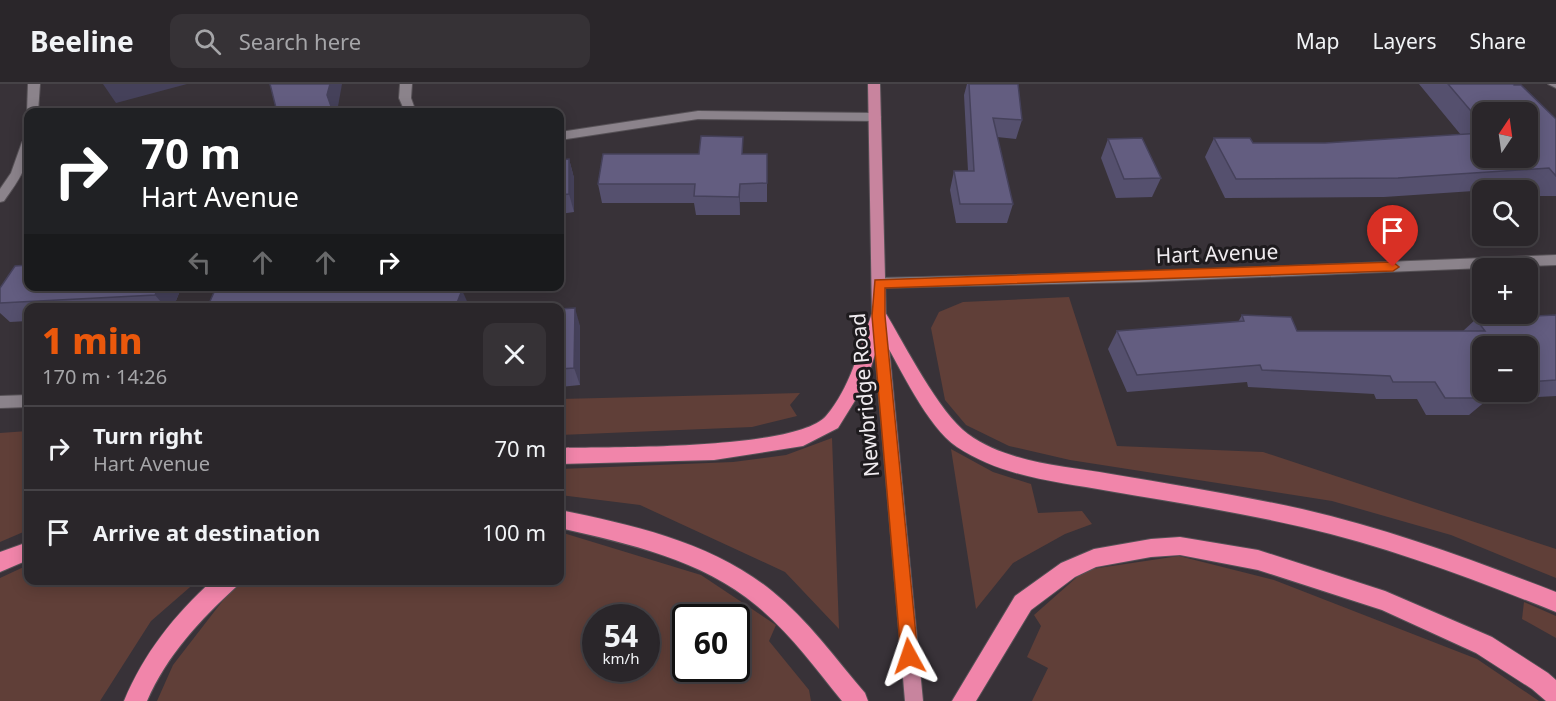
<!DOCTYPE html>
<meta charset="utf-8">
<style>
body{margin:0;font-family:"Noto Sans",sans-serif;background:#363236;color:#f1f3f6;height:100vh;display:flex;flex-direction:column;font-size:22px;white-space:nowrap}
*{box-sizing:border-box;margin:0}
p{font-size:20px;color:#a5a5a8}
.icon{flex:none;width:33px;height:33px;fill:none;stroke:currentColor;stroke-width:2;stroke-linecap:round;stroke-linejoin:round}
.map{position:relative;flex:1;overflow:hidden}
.sheet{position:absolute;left:24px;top:219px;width:540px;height:282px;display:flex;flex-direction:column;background:#2a262a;border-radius:12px;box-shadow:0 3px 15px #0003,0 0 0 2px #464347}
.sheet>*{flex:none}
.top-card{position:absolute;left:24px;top:24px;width:540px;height:183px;border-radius:12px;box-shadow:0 3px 15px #0003,0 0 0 2px #464347;background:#202124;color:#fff;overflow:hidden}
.needle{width:39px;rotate:13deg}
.buttons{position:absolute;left:1472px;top:18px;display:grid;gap:12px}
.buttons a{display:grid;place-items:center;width:66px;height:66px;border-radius:12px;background:#2a262a;box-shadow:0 3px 15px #0003,0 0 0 2px #464347;font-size:30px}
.speed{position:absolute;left:582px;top:520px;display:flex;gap:12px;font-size:30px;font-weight:700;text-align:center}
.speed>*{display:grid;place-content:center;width:78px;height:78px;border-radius:50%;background:#2a262a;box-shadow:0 3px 15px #0003,0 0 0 2px #464347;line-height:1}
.speed small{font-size:15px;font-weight:400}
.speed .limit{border:3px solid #111;border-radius:9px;background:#fff;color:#111}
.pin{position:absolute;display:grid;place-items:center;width:51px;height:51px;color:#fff;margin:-62px -26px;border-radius:50% 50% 50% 0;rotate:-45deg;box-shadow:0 0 6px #0007}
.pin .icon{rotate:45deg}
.me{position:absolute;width:66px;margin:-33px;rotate:355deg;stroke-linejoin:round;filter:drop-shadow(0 0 4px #0008)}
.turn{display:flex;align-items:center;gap:21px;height:126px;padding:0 18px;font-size:27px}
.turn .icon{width:78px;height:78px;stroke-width:2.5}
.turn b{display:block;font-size:42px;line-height:51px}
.lanes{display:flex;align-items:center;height:57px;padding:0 18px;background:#0003;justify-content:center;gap:30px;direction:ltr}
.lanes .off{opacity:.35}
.round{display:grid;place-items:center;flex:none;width:63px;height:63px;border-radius:12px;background:#363236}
.headline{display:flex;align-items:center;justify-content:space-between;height:102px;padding:0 18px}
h1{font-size:36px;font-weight:800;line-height:45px;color:#ea580c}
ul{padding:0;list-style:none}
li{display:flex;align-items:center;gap:18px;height:84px;padding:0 18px;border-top:2px solid #464347}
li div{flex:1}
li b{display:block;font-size:22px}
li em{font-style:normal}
header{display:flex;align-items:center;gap:36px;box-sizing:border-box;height:84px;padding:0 30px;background:#2a262a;border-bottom:2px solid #464347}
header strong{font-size:28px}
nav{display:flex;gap:33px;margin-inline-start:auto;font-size:21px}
.search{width:420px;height:54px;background:#363236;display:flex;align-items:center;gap:15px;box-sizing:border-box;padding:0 21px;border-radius:12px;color:#a5a5a8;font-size:22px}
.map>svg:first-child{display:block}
</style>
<header>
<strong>Beeline</strong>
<div class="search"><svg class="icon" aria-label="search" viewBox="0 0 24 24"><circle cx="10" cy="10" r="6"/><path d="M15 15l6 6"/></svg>Search here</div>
<nav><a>Map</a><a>Layers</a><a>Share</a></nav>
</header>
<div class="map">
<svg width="1556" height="617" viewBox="0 0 1556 617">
<rect width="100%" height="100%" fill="#383238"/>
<g fill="#603f38" fill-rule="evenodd">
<polygon points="1069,213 1117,362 1263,368 1556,465 1556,494 1451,451 1332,417 1070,376 1009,362 966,341 945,316 931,244 939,228 963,218"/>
<polygon points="800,309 790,321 797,332 752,343 560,351 560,315"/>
<polygon points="28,347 28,446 0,458 0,349"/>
<polygon points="832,354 839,545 785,488 640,421 560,411 560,385 733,378 786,371"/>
<polygon points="951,365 993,388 1031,400 1038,429 1082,427 1092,440 1065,450 1013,479 976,525"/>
<path d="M560,448L701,491L776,541L769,557L809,606L811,617H157L173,581L231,506L247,497L560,496ZM596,534H646V585H596ZM686,534H736V585H686Z"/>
<polygon points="1179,472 1274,496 1477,575 1539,617 1032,617 1048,584 1027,573 1041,542 1034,531 1085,486"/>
<polygon points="28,481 28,496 197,497 151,537 100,617 0,617 0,494"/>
<polygon points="1524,518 1556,532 1556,554 1522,535"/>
</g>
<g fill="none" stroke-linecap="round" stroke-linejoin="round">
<defs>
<g id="minor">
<polygon points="28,0 40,0 38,28 27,28"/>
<polygon points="400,0 412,0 411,14 416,28 405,28 399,14"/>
<polygon points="1548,0 1556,0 1556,4"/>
<polygon points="698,27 875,29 881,33 875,37 698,35 560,56 560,48"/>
<path d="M28,54C31,80 19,96 4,117L0,118V105L11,89L22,58Z"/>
<polygon points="1556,171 1556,181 1138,198 879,204 872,199 879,194 1138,188"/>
<polygon points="28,311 28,323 0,324 0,312"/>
</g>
<polygon id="primary" points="868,0 880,0 886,232 923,617 905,617 872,232"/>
<g id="motorway">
<path d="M879,226L885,228C905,261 939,329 968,350C1008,379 1064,382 1111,390C1175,401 1239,411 1302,425C1389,445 1473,476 1556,508V528C1473,495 1389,463 1302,443C1238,428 1173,418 1109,407C1058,398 1002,393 957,363C927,343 900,283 881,251L866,299L838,344L803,362L714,376L560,380V364C609,363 796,366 826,332C850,304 859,266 871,232L873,228Z"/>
<path d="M560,426C634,441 713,459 772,507C808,536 835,574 865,609L868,617H842C815,584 790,549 757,522C701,475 629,460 560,444Z"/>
<polygon points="1180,453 1258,466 1385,507 1492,553 1548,589 1556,596 1556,617 1546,617 1532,605 1476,569 1382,526 1258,486 1180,471 1151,473 1096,483 1075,493 1031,526 976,617 952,617 1015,512 1061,479 1094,465 1151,455"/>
<polygon points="28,458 28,476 0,488 0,468"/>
<path d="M213,496H239L236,503C200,536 167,571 147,617H124C144,569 174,531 213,496Z"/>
</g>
</defs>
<use href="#minor" stroke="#565156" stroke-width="2"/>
<use href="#primary" stroke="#565156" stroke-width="2"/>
<use href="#motorway" stroke="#565156" stroke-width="2"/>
<use href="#minor" fill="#8b838b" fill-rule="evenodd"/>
<use href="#primary" fill="#c8849e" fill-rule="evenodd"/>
<use href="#motorway" fill="#f185aa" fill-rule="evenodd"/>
</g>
<g fill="#55506e" fill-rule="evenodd">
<polygon points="967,0 1018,0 1022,36 1016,55 997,53 1013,120 1007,139 956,139 950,106 954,87 968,87 964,11"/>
<path d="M1419,0H1513L1556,35V112H1540L1532,103L1384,113L1225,114L1205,73L1214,54L1253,59H1325L1461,51ZM1482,28L1527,74H1482Z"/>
<polygon points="1108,55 1161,94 1152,113 1116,114 1101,74"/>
<polygon points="744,70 767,70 767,118 740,118 740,131 696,131 694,119 602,119 598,100"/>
<polygon points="569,75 574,94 574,128 560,130 560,76"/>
<polygon points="28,202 182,202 173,224 28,224 28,237 10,238 0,229 0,204"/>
<polygon points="560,225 580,242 580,301 560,303"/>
<path d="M1242,231L1297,247H1463L1476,235L1556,231V312L1487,316L1469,331H1426L1417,315H1376L1374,310L1248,303L1247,298L1127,308L1108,265L1117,247L1238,238ZM1482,262H1527V308H1482Z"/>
</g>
<g fill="#45415a">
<polygon points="103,0 187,0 116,19"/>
<polygon points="330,0 342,0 337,28 333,28 327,11"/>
<polygon points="569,75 574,94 574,128 569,110"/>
<polygon points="740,100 740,131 739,113"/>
<polygon points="159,202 182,202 173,224 166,224 155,211"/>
<polygon points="462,206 470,224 455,224"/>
<polygon points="575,224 580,242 580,301 574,284"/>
</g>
<g fill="#635d80" stroke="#45415a" stroke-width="1.5">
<polygon points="270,0 330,0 327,11 333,28 277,28"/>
<polygon points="969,0 1018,0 1022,36 993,34 1013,120 960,120 954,87 974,87"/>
<polygon points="1448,0 1513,0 1514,1 1521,1 1556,35 1556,92 1549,84 1398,94 1236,95 1214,54 1250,54 1253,59 1325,59 1482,49 1482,74 1527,74 1527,28 1482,28 1482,40"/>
<polygon points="701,52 743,53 742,70 767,70 767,99 740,100 739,113 694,112 695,100 598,100 603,70 699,70"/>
<polygon points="1142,54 1161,94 1124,95 1108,55"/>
<polygon points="569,75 569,110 560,111 560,76"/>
<polygon points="28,181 28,202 159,202 155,211 0,219 0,204 15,182"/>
<polygon points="255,202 412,202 462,206 455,224 207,224 215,206 255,205"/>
<polygon points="575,224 574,284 560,285 560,225"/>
<polygon points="1242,231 1291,233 1297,247 1485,247 1476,235 1556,231 1556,296 1527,298 1527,262 1482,262 1482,300 1480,300 1482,303 1482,308 1484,308 1489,314 1445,314 1435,298 1393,298 1390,292 1262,286 1260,281 1137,291 1117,247 1244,237"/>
</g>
<polygon fill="#ea580c" stroke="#983908" stroke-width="1.5" points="1393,178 1399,183 1393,187 885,204 885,232 918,572 915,578 909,580 904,578 901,572 872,232 875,196"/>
<g text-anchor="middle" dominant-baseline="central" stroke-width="6" stroke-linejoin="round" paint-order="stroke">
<g font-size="21" fill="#f0ecf0" stroke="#1e1b1e">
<text transform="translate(1217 169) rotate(-2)">Hart Avenue</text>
<text transform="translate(864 311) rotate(-95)">Newbridge Road</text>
</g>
</g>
</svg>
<div class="buttons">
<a><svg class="needle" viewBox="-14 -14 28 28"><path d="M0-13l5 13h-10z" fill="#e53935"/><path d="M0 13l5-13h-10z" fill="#a5a5a8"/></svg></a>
<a><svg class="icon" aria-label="search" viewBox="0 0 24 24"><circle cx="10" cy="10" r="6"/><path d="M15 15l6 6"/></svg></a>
<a>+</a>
<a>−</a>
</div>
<div class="speed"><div>54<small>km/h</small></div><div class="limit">60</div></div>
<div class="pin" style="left:1393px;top:183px;background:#d93025"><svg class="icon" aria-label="arrive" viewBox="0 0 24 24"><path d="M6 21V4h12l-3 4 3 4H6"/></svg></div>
<svg class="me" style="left:909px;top:572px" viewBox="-20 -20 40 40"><path d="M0-17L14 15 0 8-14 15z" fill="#ea580c" stroke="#fff" stroke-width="4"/></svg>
<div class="top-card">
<div class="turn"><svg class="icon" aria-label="right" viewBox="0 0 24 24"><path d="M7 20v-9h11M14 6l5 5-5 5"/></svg><div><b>70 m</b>Hart Avenue</div></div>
<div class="lanes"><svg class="icon off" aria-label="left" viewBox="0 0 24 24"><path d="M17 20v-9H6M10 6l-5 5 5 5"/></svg><svg class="icon off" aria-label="ahead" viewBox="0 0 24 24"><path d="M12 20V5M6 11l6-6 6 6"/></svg><svg class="icon off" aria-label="ahead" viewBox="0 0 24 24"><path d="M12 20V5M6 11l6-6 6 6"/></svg><svg class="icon" aria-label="right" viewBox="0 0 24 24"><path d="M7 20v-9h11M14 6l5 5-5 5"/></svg></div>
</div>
<section class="sheet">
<div class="headline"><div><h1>1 min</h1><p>170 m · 14:26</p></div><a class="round"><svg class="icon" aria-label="close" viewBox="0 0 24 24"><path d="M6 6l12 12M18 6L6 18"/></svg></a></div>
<ul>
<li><svg class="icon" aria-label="right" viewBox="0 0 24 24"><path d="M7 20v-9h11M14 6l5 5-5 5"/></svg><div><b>Turn right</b><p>Hart Avenue</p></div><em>70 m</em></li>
<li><svg class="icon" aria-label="arrive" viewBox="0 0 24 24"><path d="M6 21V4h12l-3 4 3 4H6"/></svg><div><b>Arrive at destination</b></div><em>100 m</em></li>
</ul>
</section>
</div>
